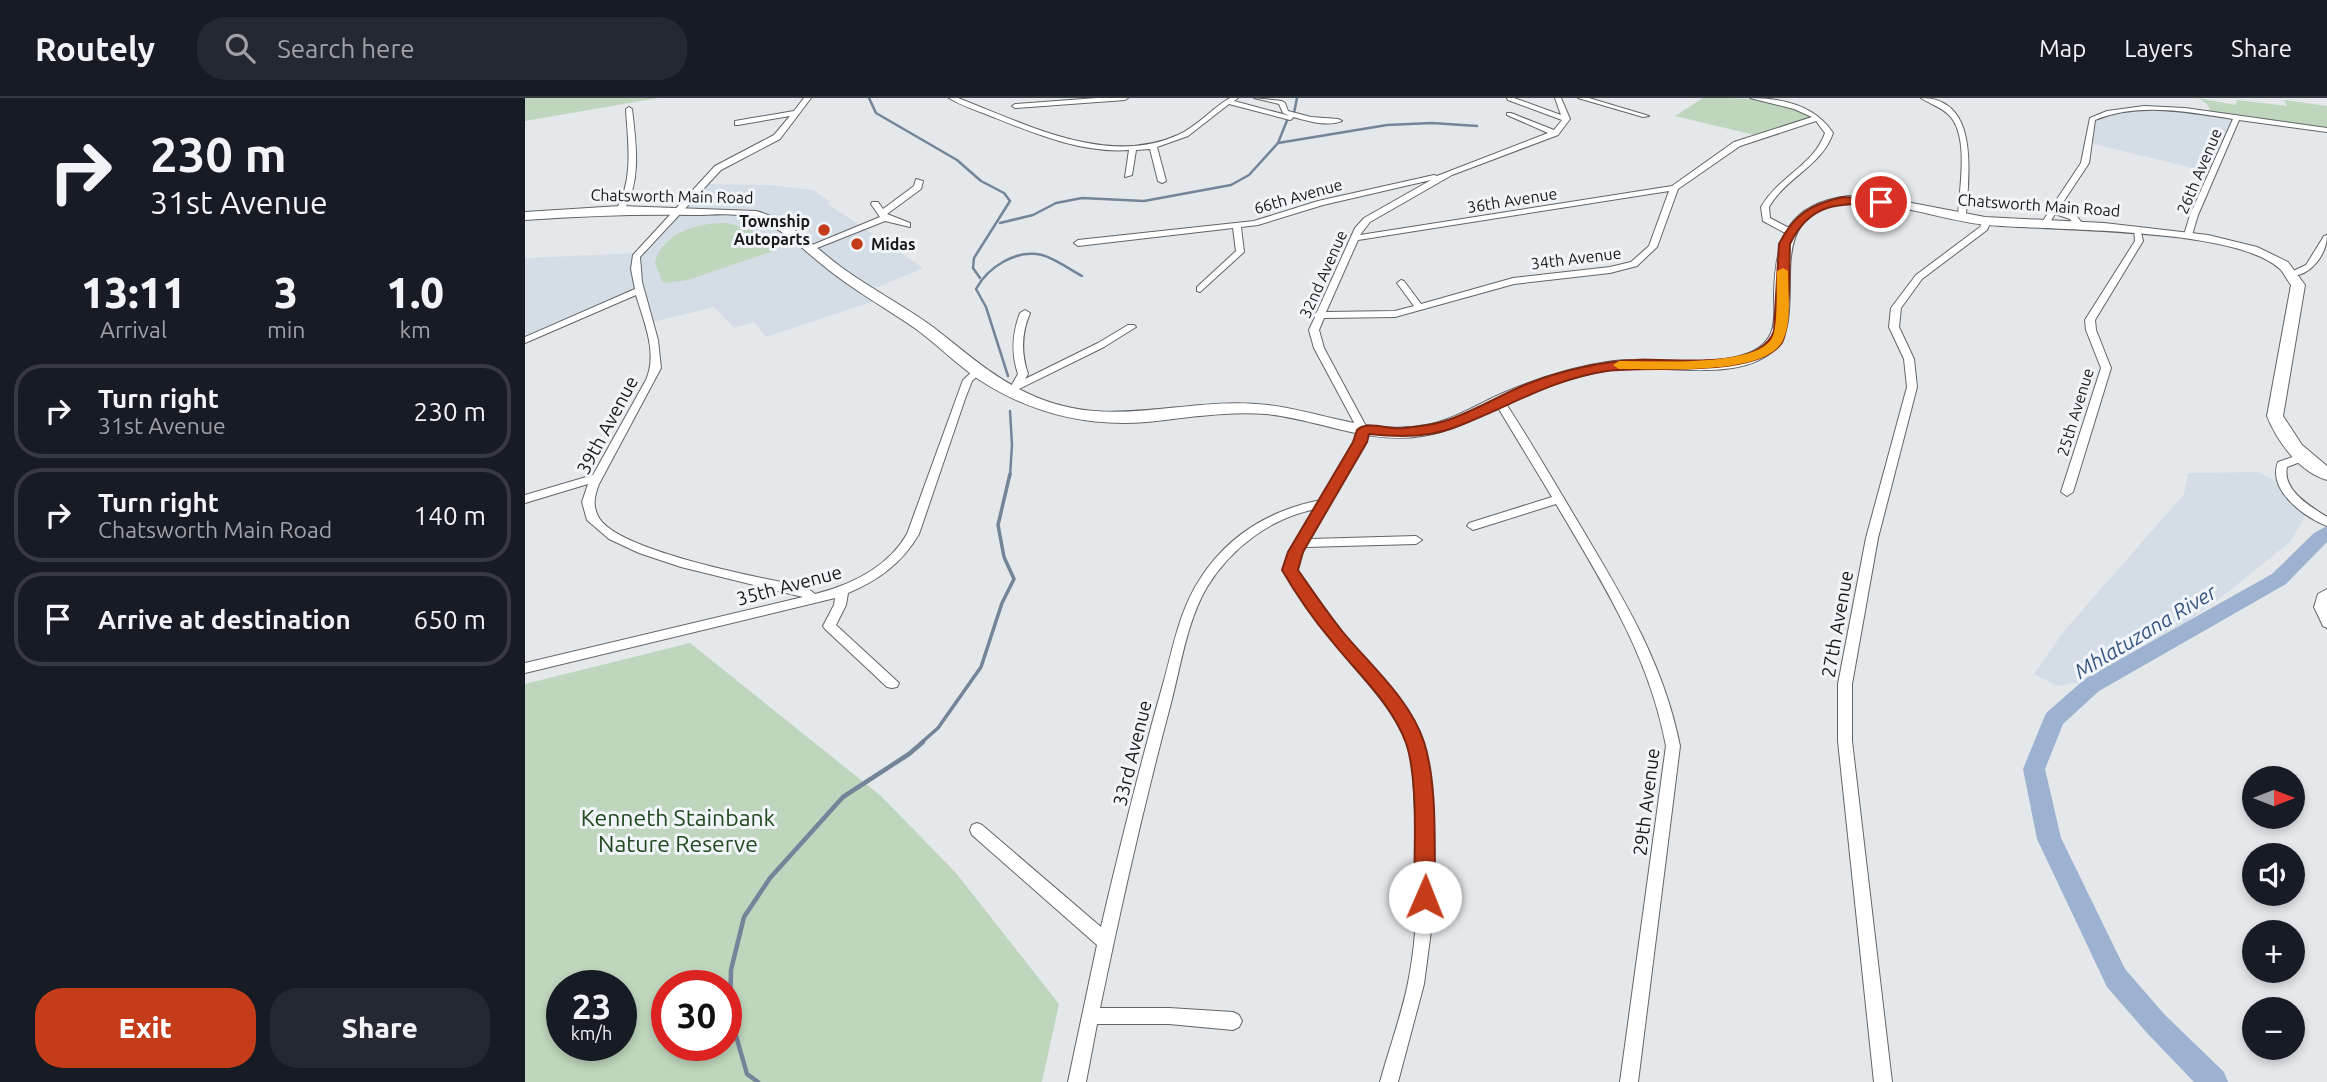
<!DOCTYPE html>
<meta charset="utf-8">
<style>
body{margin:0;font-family:Ubuntu,sans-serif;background:#242831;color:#f1f3f6;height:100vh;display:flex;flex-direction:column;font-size:26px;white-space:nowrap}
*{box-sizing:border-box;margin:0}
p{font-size:23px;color:#9ea1a6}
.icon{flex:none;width:38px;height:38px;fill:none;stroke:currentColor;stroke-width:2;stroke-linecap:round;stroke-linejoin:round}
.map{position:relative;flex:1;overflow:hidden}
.details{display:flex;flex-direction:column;background:#171b24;width:525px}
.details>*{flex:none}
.hud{background:#171b24;color:#f1f3f6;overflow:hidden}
.needle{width:46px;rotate:90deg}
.buttons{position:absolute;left:1717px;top:668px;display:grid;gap:14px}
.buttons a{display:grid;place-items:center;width:63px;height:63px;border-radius:50%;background:#171b24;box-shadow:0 4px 10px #0003;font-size:35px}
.speed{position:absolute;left:21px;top:872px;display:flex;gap:14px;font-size:35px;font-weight:700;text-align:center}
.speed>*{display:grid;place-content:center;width:91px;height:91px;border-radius:50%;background:#171b24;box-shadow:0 4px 10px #0003;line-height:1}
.speed small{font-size:18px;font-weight:400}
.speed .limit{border:10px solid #d22;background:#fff;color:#111}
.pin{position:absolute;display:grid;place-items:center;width:60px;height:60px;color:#fff;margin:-30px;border:4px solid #fff;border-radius:50%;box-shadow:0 2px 7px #0007}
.me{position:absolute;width:77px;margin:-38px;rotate:1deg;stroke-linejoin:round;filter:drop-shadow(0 0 5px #0008)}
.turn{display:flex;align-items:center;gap:24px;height:147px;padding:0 35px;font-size:32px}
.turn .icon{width:91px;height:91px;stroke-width:2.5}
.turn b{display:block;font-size:49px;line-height:60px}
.eta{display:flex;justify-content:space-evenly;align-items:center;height:119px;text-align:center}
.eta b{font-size:42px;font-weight:800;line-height:49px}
.button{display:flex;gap:14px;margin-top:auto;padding:14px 35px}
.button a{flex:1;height:80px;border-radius:28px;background:#c53c1a;color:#fff;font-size:28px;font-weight:800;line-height:80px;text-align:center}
.button a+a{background:#242831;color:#f1f3f6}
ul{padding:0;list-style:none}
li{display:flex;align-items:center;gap:21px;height:94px;margin:0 14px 10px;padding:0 21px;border:4px solid #363941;border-radius:28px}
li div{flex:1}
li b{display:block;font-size:26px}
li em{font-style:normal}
header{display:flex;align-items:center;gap:42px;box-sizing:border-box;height:98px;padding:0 35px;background:#171b24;border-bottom:2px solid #363941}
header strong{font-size:33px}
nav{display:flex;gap:38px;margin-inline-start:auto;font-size:24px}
.search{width:490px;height:63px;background:#242831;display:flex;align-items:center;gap:18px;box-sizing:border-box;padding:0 24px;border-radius:28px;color:#9ea1a6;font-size:26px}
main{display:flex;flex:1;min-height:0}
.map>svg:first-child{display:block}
</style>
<header>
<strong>Routely</strong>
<div class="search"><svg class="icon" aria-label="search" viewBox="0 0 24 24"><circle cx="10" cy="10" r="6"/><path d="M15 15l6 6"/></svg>Search here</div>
<nav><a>Map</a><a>Layers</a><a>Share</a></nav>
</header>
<main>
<section class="details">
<div class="hud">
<div class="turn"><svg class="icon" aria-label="right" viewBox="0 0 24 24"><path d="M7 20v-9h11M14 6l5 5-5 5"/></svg><div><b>230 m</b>31st Avenue</div></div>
</div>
<div class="eta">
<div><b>13:11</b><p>Arrival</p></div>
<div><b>3</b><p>min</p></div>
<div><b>1.0</b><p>km</p></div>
</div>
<ul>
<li><svg class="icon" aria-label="right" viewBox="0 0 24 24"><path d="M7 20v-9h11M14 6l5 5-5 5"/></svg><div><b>Turn right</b><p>31st Avenue</p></div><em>230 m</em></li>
<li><svg class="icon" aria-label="right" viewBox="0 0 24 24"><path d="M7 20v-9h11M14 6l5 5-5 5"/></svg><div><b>Turn right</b><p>Chatsworth Main Road</p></div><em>140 m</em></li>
<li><svg class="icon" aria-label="arrive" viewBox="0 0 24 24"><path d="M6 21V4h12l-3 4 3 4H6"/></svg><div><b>Arrive at destination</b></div><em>650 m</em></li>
</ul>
<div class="button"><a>Exit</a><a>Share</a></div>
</section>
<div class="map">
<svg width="1802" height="984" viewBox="0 0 1802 984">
<rect width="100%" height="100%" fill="#e4e8eb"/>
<g fill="#d4dde6" fill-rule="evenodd">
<polygon points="1629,9 1712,19 1688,75 1565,45 1566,22 1573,17 1595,10"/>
<path d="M179,86L244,87L288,92L305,104L303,106L398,170L344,193L355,201L241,239L229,224L209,230L189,209L124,225L116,192L0,242V160L114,155ZM196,125L219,128L249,153L163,182L137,147L167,129Z"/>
<polygon points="1732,374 1749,382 1781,417 1765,444 1693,502 1623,551 1568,582 1532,588 1509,576 1539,533 1659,396 1663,375"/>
</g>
<g fill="#bfd5bd" fill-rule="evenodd">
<polygon points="0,0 133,0 0,23"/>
<path d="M1178,0C1226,0 1247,0 1292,20L1234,38L1150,18Z"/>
<polygon points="1673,0 1711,7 1712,2 1762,8 1759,2 1802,8 1802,32 1687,16 1682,6"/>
<path d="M203,125L227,132L249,153L163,182L138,185L130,165C136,134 175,124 203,125Z"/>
<path d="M165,545L356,698L431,775L534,906L517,984H0V586ZM96,887V947H37V887ZM201,887V947H142V887Z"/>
</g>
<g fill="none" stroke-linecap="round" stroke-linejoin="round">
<g stroke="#748499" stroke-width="2.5">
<polyline points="344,0 351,15 432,62 456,83 479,95 485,103 449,160 448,170 455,180"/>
<polyline points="753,45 862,27 907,25 952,28"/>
<polyline points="475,125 508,117 531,105 557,100 619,103 706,87 724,77 753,45 763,20 769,15 772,0"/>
<path d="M483,278L461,209L451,191C463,169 491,151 517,157C531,161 544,171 557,178"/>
<polyline points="485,378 487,347 485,313"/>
</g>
<polyline stroke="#748499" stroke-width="3.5" points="396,645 413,630 456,569 477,505 489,481 479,459 473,427 485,376"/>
<polyline stroke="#748499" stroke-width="4.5" points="233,984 222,976 205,917 206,872 219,819 245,780 318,699 384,656 398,644"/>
<polygon fill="#9db2d0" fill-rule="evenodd" points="1802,428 1802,444 1761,486 1574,593 1538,626 1520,671 1536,740 1600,871 1640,917 1699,974 1703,984 1669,984 1622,935 1582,889 1512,741 1498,671 1521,615 1560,581 1747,476 1789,435"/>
<defs>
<g id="street">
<path d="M279,0H286L255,41L196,72L115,159L117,184L133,242L136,270L74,386C70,397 67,406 73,418C89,453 241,481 281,489L290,496C326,487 363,469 382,436L438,282L449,272H455L457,274L447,283L440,301L394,436C377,465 354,482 323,495L321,507L311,527L374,585L372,589L367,590L362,589L300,531L298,528L309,507L310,500L0,575V565L278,499L156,469L114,455L84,441L62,422L57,404L63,386L0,405V397L68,377L121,282C133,255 119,224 111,197L0,245V239L110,191L106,171L108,157L190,68L249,37L265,18L213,27H210V23L269,13Z"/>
<path d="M424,0H433C501,26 582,69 653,37C673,28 687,10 705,0H713L709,3L765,18L758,15L754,6L729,0L757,3L760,5L763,13L786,19L813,21L817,23C802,29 783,23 768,19L767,21L765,22L704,6L663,38L632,49L641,83L637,85L633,83L625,51L611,52L607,77L600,79L604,52C556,56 506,34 463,17C450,12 435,7 424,0Z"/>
<polygon points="572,0 603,0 600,2 490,10 487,8 490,6"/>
<path d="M982,0H989L1036,17L1030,0H1036L1045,21L1033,37L927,77L845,124L835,137L1147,88L1209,44L1287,19L1269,11L1225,0C1256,0 1290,7 1308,35C1297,68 1261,79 1244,109L1245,120L1268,132V136H1262L1238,123L1236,109C1254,78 1289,67 1300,35L1291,23L1215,48L1153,91L1132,149L1112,168L1085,175L989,186L870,219L799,220L794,232L799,250L843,332L840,344L785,441L891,438L897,442L891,446L780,449L771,472L814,533L872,599L896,642L901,660L908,772L907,825L899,886L873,984H855C864,951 876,919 883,885C898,811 891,735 887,660C873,611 835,579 805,540C788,519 773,495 759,472L765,454L791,411C745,420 706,450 682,489C662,523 656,567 646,605C619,706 596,808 575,910H644L708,914L714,917L717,923L714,929L708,932L644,926H572L561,984H543L572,847L447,737L445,732L447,727L452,725L457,727L576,829C595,748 615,667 638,586C648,551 654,513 675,481C703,437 745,412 796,402L830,344L833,332L789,250L784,232L790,219L788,217L792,214L830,130L839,120L906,82L798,107L733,127L716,129L719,154L675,194L672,193V189L711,153L708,130L553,148L549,145L553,142L729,123L793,103L909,77L912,78L1023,35L982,17V15H986L1029,32L1037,22L983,2ZM1144,93L1124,148L1106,164L1085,169L988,180L896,206L879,183L876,182L872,185L889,208L870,213L801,214L833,142Z"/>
<polygon points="1053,0 1064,0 1124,18 1118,19"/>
<path d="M1396,0C1445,0 1445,53 1443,89C1442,100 1442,112 1440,122L1433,120C1434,92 1445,38 1424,17C1416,9 1405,6 1396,0Z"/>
<path d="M1619,8L1660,10L1802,30V34L1714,22L1673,117L1667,137L1663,139L1659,137L1665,117L1708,21C1663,14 1614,4 1570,22L1564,65L1533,112L1551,117L1559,128L1552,130L1545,121L1530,116L1522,129H1516L1515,127L1524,114L1522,112L1526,110L1556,65L1565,20L1582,13Z"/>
<path d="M104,9L107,11C111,46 117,83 98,114H95L91,112C109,82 103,45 101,11Z"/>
<polygon points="391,81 398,83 396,91 362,116 385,125 385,129 360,123 287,152 280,150 355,119 346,106 347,104 353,104 358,111 389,88"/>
<polygon points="1459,121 1466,123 1462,132 1397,181 1376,210 1374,229 1389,261 1392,289 1353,440 1327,586 1327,643 1367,984 1349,984 1313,643 1313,586 1341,440 1382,289 1379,261 1364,229 1366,210 1391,177 1455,129"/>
<polygon points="1609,130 1615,130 1618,143 1570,222 1571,232 1586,270 1548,394 1542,398 1536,394 1576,270 1561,232 1560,222 1610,143"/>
<path d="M1802,137C1802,156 1786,178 1766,178V174L1781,167L1799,138Z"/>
<path d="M500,212L505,215C496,236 496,255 503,276L500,281L573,245L603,227H609L611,229L579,249L490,293L485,290L493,276C486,255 487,236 495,215Z"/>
<path d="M974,300L978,301C1006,344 1032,389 1059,434C1100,503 1139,567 1155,648L1113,984H1095L1141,648C1124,557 1077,484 1031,406L948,432L942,428L944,425L1027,399L969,303Z"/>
<path d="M1779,355L1783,357L1784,359L1783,361L1762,369C1757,392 1785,408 1802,419V428C1779,419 1742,392 1753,364Z"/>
<polygon points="1802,491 1802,530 1798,528 1789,509 1793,496"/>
</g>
<path id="secondary" d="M1324,98L1371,102L1460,119L1579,125L1683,137L1732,149L1763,164L1780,187L1758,318L1777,347L1802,368V382C1774,374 1752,343 1742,318L1766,187C1762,182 1759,175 1755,171C1709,129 1527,133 1463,127C1415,123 1354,96 1306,108C1235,127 1287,219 1248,253C1212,285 1137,266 1093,271C1057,275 1022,288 989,302C959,316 930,333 897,338C843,347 793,321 741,316C701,313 661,320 622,324C560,329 505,315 453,281C431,266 413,247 391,231C364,212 335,196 309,176C283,157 259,129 228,120C210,114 187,117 168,117C112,116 56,118 0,122V114L95,108L231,113C265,122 289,149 316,169C346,191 378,207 408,229C439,253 466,278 502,295C584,335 658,297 743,307C795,313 847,338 901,327C928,322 953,306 978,295C1011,281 1047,269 1082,264C1125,257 1169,269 1211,259C1225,256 1240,249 1246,235C1251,224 1249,208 1249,197C1250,140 1263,105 1324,98Z"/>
</defs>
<use href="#street" stroke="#626568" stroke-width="2"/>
<use href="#secondary" stroke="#626568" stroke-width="2"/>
<use href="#street" fill="#fff" fill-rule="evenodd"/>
<use href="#secondary" fill="#fff" fill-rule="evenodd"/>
</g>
<path fill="#c53c1a" stroke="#802711" stroke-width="2" d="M1318,99L1356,101L1361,104L1356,107C1314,105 1285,104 1265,146C1264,165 1266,233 1256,246C1229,280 1125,267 1082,273C1026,281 980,311 928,330C902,340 871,339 844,336L842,344L778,454L773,472C787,492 801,513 817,533C845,567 885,601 899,644C913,687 909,753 910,799L907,806L900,808L892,806L889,799C889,757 894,683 881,645C867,605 831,574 806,542C788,521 771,496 757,472L763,454L828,344L832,332C842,322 864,332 878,330C891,329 907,327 920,323C948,314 975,297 1002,286C1035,273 1077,263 1111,262C1148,260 1234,274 1249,233L1254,146C1269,116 1286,106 1318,99Z"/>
<path fill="#f59e0b" d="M1258,170L1263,173C1263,194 1267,223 1258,242C1241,279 1130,270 1094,271L1088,267L1094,263C1127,263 1226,269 1246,242C1254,231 1251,188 1252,173Z"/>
<g fill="#c53c1a" stroke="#f1f5f9" stroke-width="2.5">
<circle cx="299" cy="132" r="7"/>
<circle cx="332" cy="146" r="7"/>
</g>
<g text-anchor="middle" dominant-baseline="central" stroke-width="6" stroke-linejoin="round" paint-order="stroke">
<g font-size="16" fill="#161819" stroke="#f1f5f9">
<text transform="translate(1674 73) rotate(-67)">26th Avenue</text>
<text transform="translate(147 98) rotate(1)">Chatsworth Main Road</text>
<text transform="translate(773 98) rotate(-16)">66th Avenue</text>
<text transform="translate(987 102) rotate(-9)">36th Avenue</text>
<text transform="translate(1514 107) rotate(4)">Chatsworth Main Road</text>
<text transform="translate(1051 160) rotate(-7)">34th Avenue</text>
<text transform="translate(798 176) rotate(-66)">32nd Avenue</text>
<text transform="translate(1550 314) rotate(-73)">25th Avenue</text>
</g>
<g font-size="16" font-weight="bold" fill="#161819" stroke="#f1f5f9" text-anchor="end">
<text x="285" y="123">Township<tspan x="285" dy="18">Autoparts</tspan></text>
<text x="346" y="146" text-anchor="start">Midas</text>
</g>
<g font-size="19" fill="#161819" stroke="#f1f5f9">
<text transform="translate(82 327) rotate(-62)">39th Avenue</text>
<text transform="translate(264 487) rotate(-15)">35th Avenue</text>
<text transform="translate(1312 526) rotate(-80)">27th Avenue</text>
<text transform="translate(607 655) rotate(-76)">33rd Avenue</text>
<text transform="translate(1121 704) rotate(-83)">29th Avenue</text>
</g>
<g font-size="21" font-style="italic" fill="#36557f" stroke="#f1f5f9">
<text transform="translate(1620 533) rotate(-31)">Mhlatuzana River</text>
</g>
<g font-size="23" fill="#22481f" stroke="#f1f5f9">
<text x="153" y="719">Kenneth Stainbank<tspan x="153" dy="26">Nature Reserve</tspan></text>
</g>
</g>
</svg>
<div class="buttons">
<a><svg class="needle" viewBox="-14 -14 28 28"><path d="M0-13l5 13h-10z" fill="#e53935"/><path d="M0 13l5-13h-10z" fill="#9ea1a6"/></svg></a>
<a><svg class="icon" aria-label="sound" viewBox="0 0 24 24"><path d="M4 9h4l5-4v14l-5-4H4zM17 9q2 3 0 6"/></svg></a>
<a>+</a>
<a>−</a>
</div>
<div class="speed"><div>23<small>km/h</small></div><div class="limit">30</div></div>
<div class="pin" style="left:1356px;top:104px;background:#d93025"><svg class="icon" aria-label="arrive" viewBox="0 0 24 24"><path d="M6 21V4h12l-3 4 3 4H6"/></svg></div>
<svg class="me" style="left:900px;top:799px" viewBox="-20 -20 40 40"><circle r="19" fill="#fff"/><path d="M0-13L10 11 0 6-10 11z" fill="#c53c1a"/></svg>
</div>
</main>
